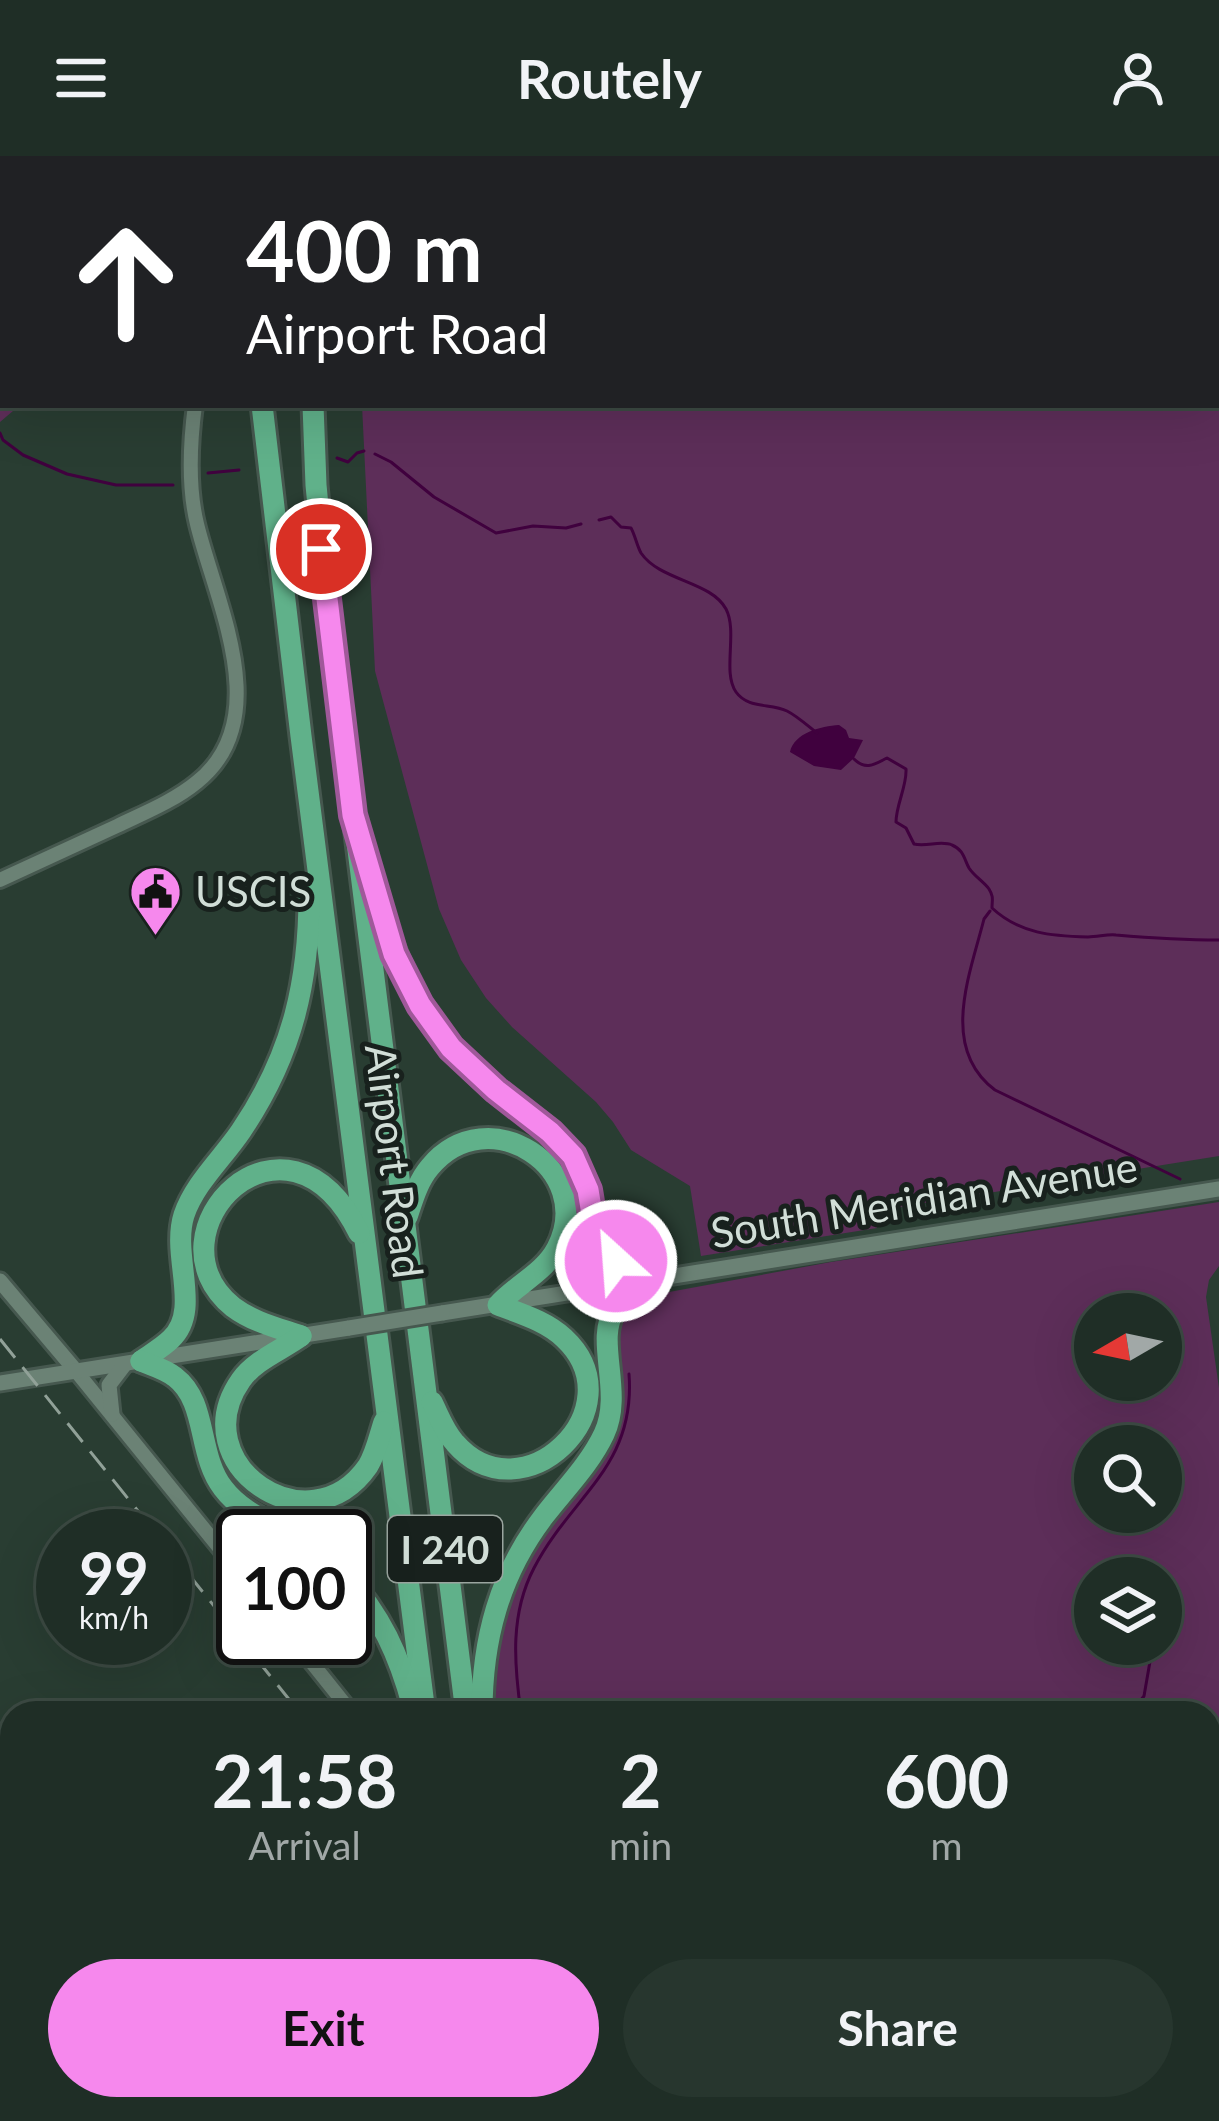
<!DOCTYPE html>
<style>
body{margin:0;font-family:Lato,sans-serif;background:#27362e;color:#f1f3f6;height:100vh;display:flex;flex-direction:column;font-size:45px;white-space:nowrap}
*{box-sizing:border-box;margin:0}
p{font-size:39px;color:#a1a8a7}
.icon{flex:none;width:66px;height:66px;fill:none;stroke:currentColor;stroke-width:2;stroke-linecap:round;stroke-linejoin:round}
.map{position:relative;flex:1;overflow:hidden}
.panel{position:absolute;left:0px;top:1545px;width:1221px;height:420px;display:flex;flex-direction:column;background:#1f2e26;border-radius:36px 36px 0 0;box-shadow:0 12px 48px #0002,0 0 0 3px #3c4a43}
.panel>*{flex:none}
.guide{position:absolute;left:0px;top:0px;width:1221px;height:252px;box-shadow:0 12px 48px #0002,0 0 0 3px #3c4a43;background:#202124;color:#fff;overflow:hidden}
.needle{width:78px;rotate:261deg}
.buttons{position:absolute;left:1074px;top:1137px;display:grid;gap:24px}
.buttons a{display:grid;place-items:center;width:108px;height:108px;border-radius:50%;background:#1f2e26;box-shadow:0 12px 48px #0002,0 0 0 3px #3c4a43;font-size:60px}
.speed{position:absolute;left:36px;top:1353px;display:flex;gap:24px;font-size:60px;font-weight:700;text-align:center}
.speed>*{display:grid;place-content:center;width:156px;height:156px;border-radius:50%;background:#1f2e26;box-shadow:0 12px 48px #0002,0 0 0 3px #3c4a43;line-height:1}
.speed small{font-size:30px;font-weight:400}
.speed .limit{border:6px solid #111;border-radius:18px;background:#fff;color:#111}
.pin{position:absolute;display:grid;place-items:center;width:102px;height:102px;color:#fff;margin:-51px;border:6px solid #fff;border-radius:50%;box-shadow:0 3px 12px #0007}
.me{position:absolute;width:132px;margin:-66px;rotate:334deg;stroke-linejoin:round;filter:drop-shadow(0 0 9px #0008)}
.turn{display:flex;align-items:center;gap:42px;height:252px;padding:0 48px;font-size:54px}
.turn .icon{width:156px;height:156px;stroke-width:2.5}
.turn b{display:block;font-size:84px;line-height:102px}
.eta{display:flex;justify-content:space-evenly;align-items:center;height:204px;text-align:center}
.eta b{font-size:72px;font-weight:700;line-height:84px}
.cta{display:flex;gap:24px;margin-top:auto;padding:24px 48px}
.cta a{flex:1;height:138px;border-radius:72px;background:#f688ed;color:#111;font-size:48px;font-weight:700;line-height:138px;text-align:center}
.cta a+a{background:#27362e;color:#f1f3f6}
header{display:flex;justify-content:space-between;align-items:center;height:156px;padding:0 48px;background:#1f2e26;font-size:54px;font-weight:700}
.map>svg:first-child{display:block}
</style>
<header><svg class="icon" aria-label="menu" viewBox="0 0 24 24"><path d="M4 6h16M4 12h16M4 18h16"/></svg>Routely<svg class="icon" aria-label="person" viewBox="0 0 24 24"><circle cx="12" cy="8" r="4"/><path d="M4 21q1-7 8-7t8 7"/></svg></header>
<div class="map">
<svg width="1219" height="1965" viewBox="0 0 1219 1965">
<rect width="100%" height="100%" fill="#293d32"/>
<g fill="#5d2e59" fill-rule="evenodd">
<polygon points="371,0 1219,0 1219,1000 875,1055 877,1072 701,1100 690,1030 631,994 613,966 596,946 512,871 486,842 461,804 439,753 375,515 362,249 1218,249 1218,3 370,3"/>
<polygon points="0,115 3,121 3,249 20,249 0,266"/>
<path d="M1219,1046V1110L1209,1124L1206,1141L1219,1232V1965H685L675,1953H1209V1557H485V1536L518,1410L597,1300L613,1166L642,1141L831,1106ZM1095,1158H1161V1224H1095ZM1095,1290H1161V1356H1095ZM1095,1422H1161V1488H1095Z"/>
</g>
<path fill="#40013e" d="M839,569L846,574L849,582L863,584L854,602L841,614L814,610L790,596C794,577 821,570 839,569Z"/>
<g fill="none" stroke-linecap="round" stroke-linejoin="round">
<g stroke="#40013e" stroke-width="3">
<polyline points="0,128 3,128"/>
<polyline points="0,200 3,202"/>
<polyline points="0,224 3,213"/>
<polyline points="0,277 3,284 23,299 67,318 116,329 173,329"/>
<polyline points="375,298 391,306 434,341 496,377 533,370 566,372 581,368"/>
<polyline points="337,302 348,306 357,297 364,295"/>
<polyline points="208,317 239,314"/>
<path d="M599,364L611,361L621,371L631,372C635,379 637,390 641,397C660,425 711,425 726,453C738,476 722,516 736,536C748,553 771,547 787,555C797,560 808,570 817,577"/>
<path d="M854,603C866,615 875,608 887,602L906,613C907,630 896,649 896,666L906,672L914,688C927,691 941,684 952,689C964,694 964,703 969,712C974,720 984,726 989,733C994,741 992,744 992,752C1020,778 1052,780 1088,781C1098,781 1107,778 1116,779C1151,782 1184,784 1219,784"/>
<path d="M990,755L984,763C970,818 939,892 995,934L1180,1023"/>
<path d="M521,1557C514,1507 510,1458 534,1412C571,1340 636,1311 629,1218"/>
<polyline points="1131,1557 1144,1540 1152,1494"/>
<polyline points="0,1693 12,1697"/>
</g>
<defs>
<g id="minor">
<polyline points="49,0 49,3"/>
<polyline points="138,3 139,0"/>
<polyline points="0,1848 12,1846"/>
</g>
<g id="tertiary">
<polyline points="235,3 235,0"/>
<path d="M0,724C39,706 78,688 117,670C144,657 174,645 197,626C276,563 216,447 197,368C188,331 190,287 195,249"/>
<polyline points="76,1215 243,1421"/>
<polyline points="292,1482 352,1557"/>
<polyline points="670,1953 679,1965"/>
</g>
<g id="secondary">
<polyline points="0,1125 76,1215"/>
<polyline points="442,1157 1219,1033"/>
<polyline points="0,1227 349,1172"/>
<polyline points="112,1258 109,1229 125,1208"/>
</g>
<g id="motorway">
<polyline points="269,3 269,0"/>
<polyline points="326,3 326,0"/>
<polyline points="262,249 301,580 425,1557"/>
<polyline points="313,249 316,329 328,454 466,1557"/>
<path d="M373,729C396,812 426,876 493,932C519,953 551,970 571,998C593,1029 585,1077 609,1100C622,1112 644,1116 660,1122"/>
<path d="M407,1061C413,1043 418,1025 430,1011C488,941 598,1013 557,1092C544,1117 517,1128 498,1149C521,1158 546,1165 564,1182C639,1252 522,1364 455,1287C444,1275 439,1260 432,1246"/>
<path d="M301,1180C278,1172 253,1166 233,1151C142,1077 286,929 359,1077"/>
<path d="M301,1180C282,1194 255,1204 241,1224C182,1308 309,1395 368,1310C376,1297 379,1281 384,1266"/>
<path d="M141,1205C151,1198 163,1191 171,1183C202,1154 171,1100 184,1059C195,1027 222,1003 241,975C293,898 310,824 309,731"/>
<path d="M141,1205C153,1210 165,1213 175,1221C208,1246 197,1298 223,1332C241,1356 269,1366 293,1380"/>
<path d="M345,1420C381,1459 399,1499 413,1551"/>
<path d="M482,1557C482,1484 499,1419 544,1360C564,1334 590,1308 604,1278C624,1236 594,1183 615,1154C626,1139 645,1131 660,1122"/>
<polyline points="474,1953 476,1965"/>
<polyline points="516,1953 517,1965"/>
</g>
</defs>
<use href="#minor" stroke="#46584f" stroke-width="16"/>
<use href="#tertiary" stroke="#46584f" stroke-width="20"/>
<use href="#secondary" stroke="#46584f" stroke-width="21"/>
<use href="#motorway" stroke="#46584f" stroke-width="27"/>
<use href="#minor" stroke="#6b8275" stroke-width="10"/>
<use href="#tertiary" stroke="#6b8275" stroke-width="14"/>
<use href="#secondary" stroke="#6b8275" stroke-width="15"/>
<use href="#motorway" stroke="#60b18a" stroke-width="21"/>
<g stroke="#91a198" stroke-width="3" stroke-dasharray="24 12" stroke-linecap="butt">
<polyline points="0,1183 158,1380"/>
<polyline points="165,1389 300,1557"/>
<polyline points="390,1953 391,1965"/>
<polyline points="617,1953 627,1965"/>
<polyline points="194,1965 221,1953"/>
</g>
<defs>
<polyline id="secondary-bridge" points="349,1172 442,1157"/>
</defs>
<use href="#secondary-bridge" stroke="#46584f" stroke-width="21" stroke-linecap="butt"/>
<use href="#secondary-bridge" stroke="#6b8275" stroke-width="15"/>
</g>
<g fill="none" stroke-linecap="round" stroke-linejoin="round">
<defs>
<polyline id="route" points="321,393 353,659 394,798 420,849 451,892 496,934 550,976 573,1000 588,1034 595,1076 601,1090 616,1105"/>
</defs>
<use href="#route" stroke="#a0589a" stroke-width="30"/>
<use href="#route" stroke="#f688ed" stroke-width="21"/>
</g>
<defs>
<symbol id="civic-pin" viewBox="-11 -11 22 30"><path d="M0 17L-7.5 6A9.5 9.5 0 1 1 7.5 6Z" fill="#f688ed" stroke="#18211d"/><path d="M-.6-6.5H3V-4.5H.6V-3L4-1V1h2V6H-6V1h2V-1L-.6-3ZM-1.2 2.5V6h2.4V2.5Z" fill="#111"/></symbol>
</defs>
<g fill-rule="evenodd">
<use href="#civic-pin" x="126" y="706" width="59" height="81"/>
</g>
<g text-anchor="middle" dominant-baseline="central" stroke-width="10" stroke-linejoin="round" paint-order="stroke">
<rect fill="#18211d" stroke="#9aa59f" stroke-width="3" x="388" y="1360" width="114" height="66" rx="9"/>
<g font-size="39" font-weight="bold" fill="#d1ded7">
<text x="445" y="1393">I 240</text>
</g>
<g font-size="42" fill="#d1ded7" stroke="#18211d" text-anchor="start">
<text x="195" y="735">USCIS</text>
</g>
<g font-size="42" fill="#d1ded7" stroke="#18211d">
<text transform="translate(395 1005) rotate(83)">Airport Road</text>
<text transform="translate(924 1043) rotate(-9)">South Meridian Avenue</text>
</g>
</g>
</svg>
<div class="buttons">
<a><svg class="needle" viewBox="-14 -14 28 28"><path d="M0-13l5 13h-10z" fill="#e53935"/><path d="M0 13l5-13h-10z" fill="#a1a8a7"/></svg></a>
<a><svg class="icon" aria-label="search" viewBox="0 0 24 24"><circle cx="10" cy="10" r="6"/><path d="M15 15l6 6"/></svg></a>
<a><svg class="icon" aria-label="layers" viewBox="0 0 24 24"><path d="M12 4l9 5-9 5-9-5zM3 14l9 5 9-5"/></svg></a>
</div>
<div class="speed"><div>99<small>km/h</small></div><div class="limit">100</div></div>
<div class="pin" style="left:321px;top:393px;background:#d93025"><svg class="icon" aria-label="arrive" viewBox="0 0 24 24"><path d="M6 21V4h12l-3 4 3 4H6"/></svg></div>
<svg class="me" style="left:616px;top:1105px" viewBox="-20 -20 40 40"><circle r="17" fill="#f688ed" stroke="#fff" stroke-width="3"/><path d="M0-11L8 9 0 5-8 9z" fill="#fff"/></svg>
<div class="guide">
<div class="turn"><svg class="icon" aria-label="ahead" viewBox="0 0 24 24"><path d="M12 20V5M6 11l6-6 6 6"/></svg><div><b>400 m</b>Airport Road</div></div>
</div>
<section class="panel">
<div class="eta">
<div><b>21:58</b><p>Arrival</p></div>
<div><b>2</b><p>min</p></div>
<div><b>600</b><p>m</p></div>
</div>
<div class="cta"><a>Exit</a><a>Share</a></div>
</section>
</div>
